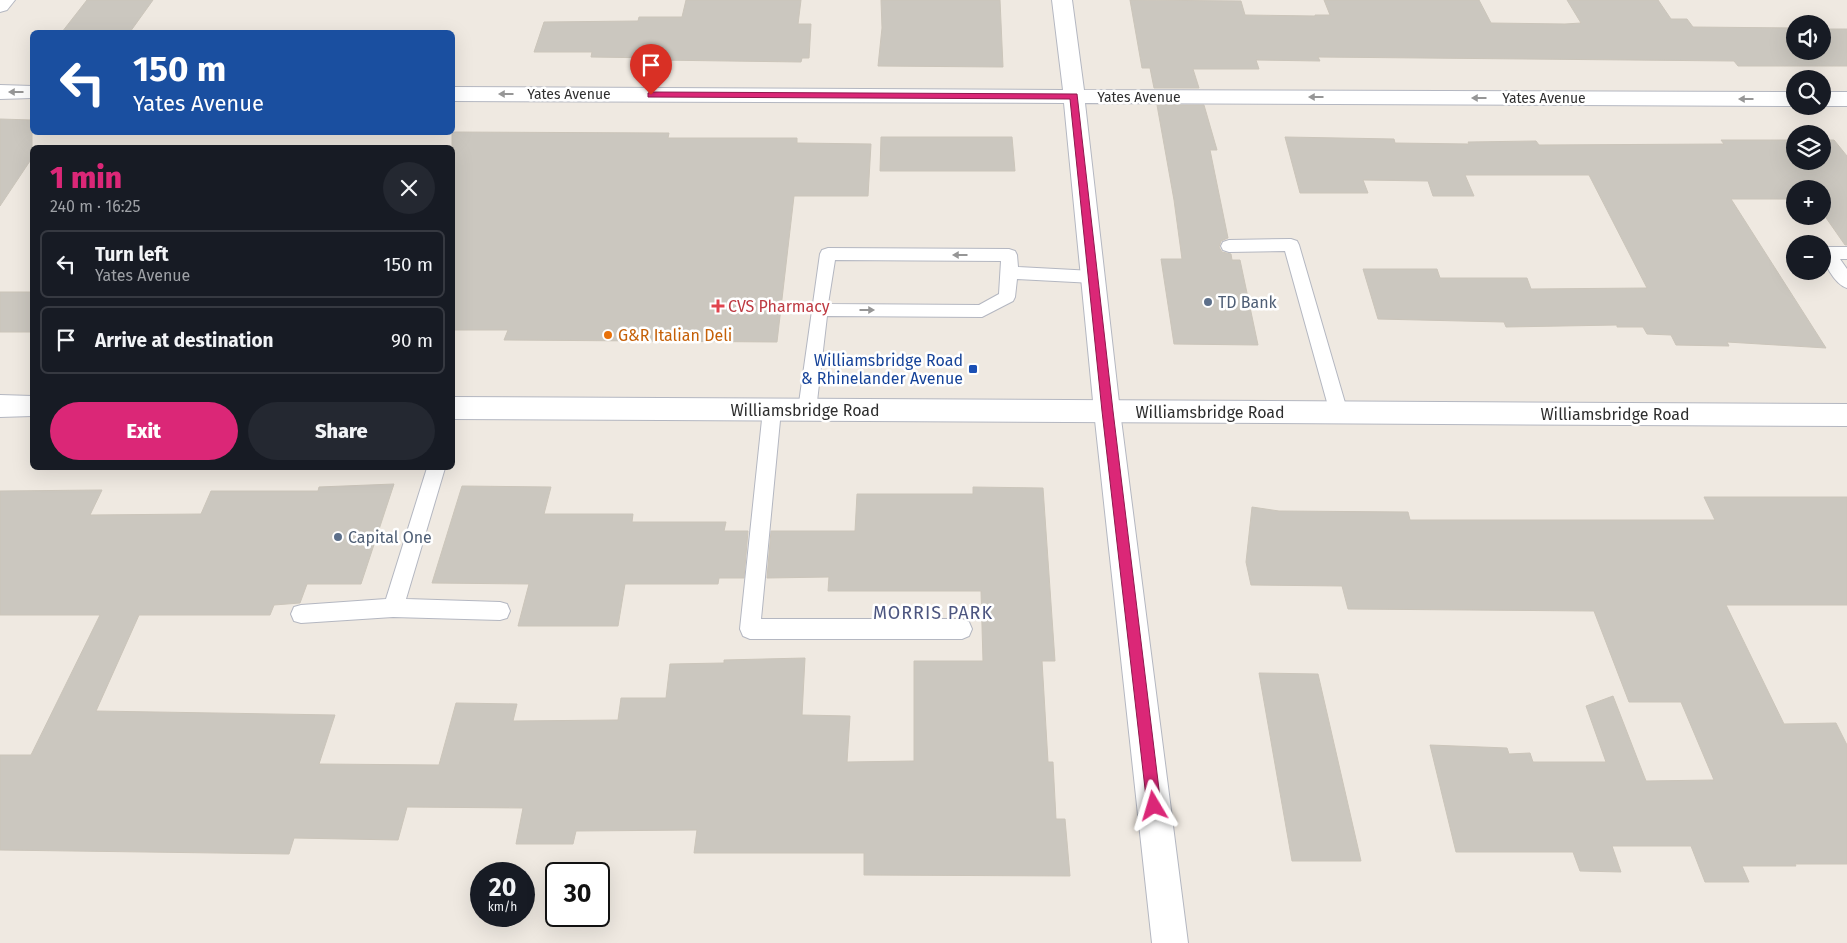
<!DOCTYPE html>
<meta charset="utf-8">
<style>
body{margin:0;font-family:"Fira Sans",sans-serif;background:#242831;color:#f1f3f6;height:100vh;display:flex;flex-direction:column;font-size:19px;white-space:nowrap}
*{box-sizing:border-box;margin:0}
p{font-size:16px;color:#9ea1a6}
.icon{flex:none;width:28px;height:28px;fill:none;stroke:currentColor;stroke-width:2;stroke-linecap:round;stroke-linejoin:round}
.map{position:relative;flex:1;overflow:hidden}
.details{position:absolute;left:30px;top:145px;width:425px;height:325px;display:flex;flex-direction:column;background:#171b24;border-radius:8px;box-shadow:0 5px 20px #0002}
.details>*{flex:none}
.banner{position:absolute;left:30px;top:30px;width:425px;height:105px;border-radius:8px;box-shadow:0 5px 20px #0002;background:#1a4fa0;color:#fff;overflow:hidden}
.fabs{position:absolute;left:1786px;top:15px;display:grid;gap:10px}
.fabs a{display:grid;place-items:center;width:45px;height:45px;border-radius:50%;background:#171b24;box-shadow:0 5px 20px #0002;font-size:25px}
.speed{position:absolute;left:470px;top:862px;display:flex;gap:10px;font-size:25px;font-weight:700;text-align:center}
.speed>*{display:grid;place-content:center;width:65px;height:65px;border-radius:50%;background:#171b24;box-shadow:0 5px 20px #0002;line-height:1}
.speed small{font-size:12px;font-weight:400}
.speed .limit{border:2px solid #111;border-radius:8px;background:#fff;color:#111}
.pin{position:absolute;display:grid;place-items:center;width:42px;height:42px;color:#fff;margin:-51px -21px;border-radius:50% 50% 50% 0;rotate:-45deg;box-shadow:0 0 5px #0007}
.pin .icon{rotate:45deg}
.me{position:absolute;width:55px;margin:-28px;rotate:353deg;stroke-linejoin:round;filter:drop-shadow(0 0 4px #0008)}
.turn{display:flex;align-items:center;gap:18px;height:105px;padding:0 20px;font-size:22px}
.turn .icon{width:65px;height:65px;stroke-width:2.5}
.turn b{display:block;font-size:35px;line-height:42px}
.round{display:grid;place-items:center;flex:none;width:52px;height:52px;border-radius:26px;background:#242831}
.head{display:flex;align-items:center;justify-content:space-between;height:85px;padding:0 20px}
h1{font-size:30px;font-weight:800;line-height:38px;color:#db2777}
.primary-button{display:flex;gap:10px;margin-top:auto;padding:10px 20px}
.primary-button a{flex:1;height:58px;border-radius:30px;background:#db2777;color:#fff;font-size:20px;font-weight:800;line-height:58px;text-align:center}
.primary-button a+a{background:#242831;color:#f1f3f6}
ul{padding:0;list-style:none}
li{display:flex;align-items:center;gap:15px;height:68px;margin:0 10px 8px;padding:0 10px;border:2px solid #363941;border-radius:8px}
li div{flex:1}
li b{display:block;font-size:19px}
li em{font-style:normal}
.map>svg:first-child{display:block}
</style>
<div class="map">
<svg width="1847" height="943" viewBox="0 0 1847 943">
<rect width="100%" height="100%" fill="#efe9e1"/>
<g fill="#cbc7bf" stroke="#cbc5ba">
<polygon points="87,0 153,0 130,32 62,32"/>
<polygon points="686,0 801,0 798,24 811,24 809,58 802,58 801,62 656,60 657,58 591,57 592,52 534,52 544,22 638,21 639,17 682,17"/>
<polygon points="881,0 1000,0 1003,67 878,66 882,28"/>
<polygon points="1130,0 1241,1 1245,15 1315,16 1315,15 1330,15 1324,0 1479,0 1491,23 1565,24 1581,23 1567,0 1658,0 1671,19 1687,19 1693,27 1795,28 1795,51 1822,51 1822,29 1847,29 1847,66 1738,66 1734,61 1318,57 1320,61 1256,60 1259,69 1193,69 1199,88 1154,88 1150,68 1142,68"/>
<polygon points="1157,105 1204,105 1217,150 1210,150 1228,238 1221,241 1219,247 1222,252 1231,254 1232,260 1240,260 1258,345 1174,344 1161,259 1182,259 1174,200"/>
<polygon points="0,119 32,120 32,158 0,206"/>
<polygon points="452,132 669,133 668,138 797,138 797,143 871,144 868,196 794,196 777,342 504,340 508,330 452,330"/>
<polygon points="881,137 1012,137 1015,171 880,171"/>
<polygon points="1285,137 1394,139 1395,143 1469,144 1468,142 1536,141 1539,145 1724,144 1721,140 1795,140 1795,161 1822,161 1822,140 1834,140 1847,156 1847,245 1845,245 1822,212 1822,189 1795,189 1795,199 1731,199 1826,348 1727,342 1729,346 1676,345 1671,335 1647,334 1643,327 1617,327 1617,325 1506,327 1504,322 1378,319 1363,269 1437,269 1440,278 1527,278 1531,289 1647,288 1589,175 1465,175 1474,196 1433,196 1428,181 1363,180 1368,193 1300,193"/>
<rect x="0" y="292" width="32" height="40"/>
<polygon points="394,484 361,584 307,584 300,603 274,605 270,615 139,615 96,711 335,715 319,764 439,765 456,703 517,704 513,721 618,720 621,698 666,698 670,664 724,663 724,660 805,658 802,715 850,716 847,762 914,761 914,661 983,661 981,591 828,591 829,577 767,578 771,531 855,531 857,494 973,494 973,487 1043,488 1055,661 1042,661 1048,762 1053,762 1056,819 1065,819 1070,876 864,875 864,853 694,853 697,830 576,831 573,844 516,844 523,808 407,807 398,840 294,838 289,854 0,850 0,755 31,755 100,615 0,615 0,491 102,490 90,515 201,514 211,491 318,491 319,487"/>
<polygon points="462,486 551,487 544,514 633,514 632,522 726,522 724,531 748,531 744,578 719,578 718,584 625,584 618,626 518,626 529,584 432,583"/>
<polygon points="1704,497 1847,497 1847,605 1726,605 1784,724 1836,723 1847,745 1847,864 1795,864 1796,866 1742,866 1749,882 1705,882 1691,846 1612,846 1621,872 1580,871 1573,852 1456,852 1430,745 1507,748 1509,754 1530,753 1533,762 1606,762 1586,706 1613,696 1646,781 1714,780 1681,702 1629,702 1594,611 1348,609 1342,586 1251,585 1246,562 1252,507 1279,511 1408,512 1410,520 1715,520"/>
<polygon points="1259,673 1318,674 1361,861 1292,861"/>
</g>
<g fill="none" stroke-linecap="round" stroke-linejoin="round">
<defs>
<g id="lane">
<polygon points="1291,239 1297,241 1299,245 1348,413 1345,418 1339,420 1333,418 1330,413 1285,251 1229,252 1223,250 1221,246 1223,242 1229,240"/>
<path d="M1827,247H1847V259H1840L1847,269V288C1834,284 1822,261 1822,249Z"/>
<path d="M828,248L1009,249L1015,251L1017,255L1018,267L1093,271L1099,273L1101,277L1099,281L1093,283L1017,279L1015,297L1013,301L982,317L827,316L816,410L813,415L807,417L801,415L798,410L820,254L822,250ZM835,260L1001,261L999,294L979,305L828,304Z"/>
<polygon points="772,403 778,405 781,410 761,619 962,619 969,622 972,629 969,636 962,639 750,639 743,636 740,629 763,410 766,405"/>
<polygon points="427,468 445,468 406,599 500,602 507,604 510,611 507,618 500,620 393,617 301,623 294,621 291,614 294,607 301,605 386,599"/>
</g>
<g id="street">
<polygon points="0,0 15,0 7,10 0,12"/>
<polygon points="1052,0 1072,0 1084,90 1795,92 1795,106 1085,103 1120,411 1188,943 1152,943 1094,411 1064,103 452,101 452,87 1063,90"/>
<polygon points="0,85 32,86 32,98 0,99"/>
<rect x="1822" y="92" width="25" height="14"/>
</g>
<g id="secondary">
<polygon points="0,395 32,396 32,416 0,417"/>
<polygon points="452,397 1847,404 1847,426 452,419"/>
</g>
</defs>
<use href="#lane" stroke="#b4b7c1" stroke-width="2"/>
<use href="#street" stroke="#b4b7c1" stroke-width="2"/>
<use href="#secondary" stroke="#b4b7c1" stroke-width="2"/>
<use href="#lane" fill="#fff" fill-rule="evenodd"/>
<use href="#street" fill="#fff" fill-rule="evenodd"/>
<use href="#secondary" fill="#fff" fill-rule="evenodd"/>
</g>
<defs><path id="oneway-solid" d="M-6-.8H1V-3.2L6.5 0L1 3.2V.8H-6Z" transform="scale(1.25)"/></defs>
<g fill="#969696">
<use href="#oneway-solid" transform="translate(16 92) rotate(-180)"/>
<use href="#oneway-solid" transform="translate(506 94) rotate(-180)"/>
<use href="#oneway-solid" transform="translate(1316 97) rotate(-180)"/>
<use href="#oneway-solid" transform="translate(1479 98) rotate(-180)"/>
<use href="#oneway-solid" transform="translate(1746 99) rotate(-180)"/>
<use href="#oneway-solid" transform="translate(960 255) rotate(-180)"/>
<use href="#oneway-solid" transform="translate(867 310)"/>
</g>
<polygon fill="#db2777" stroke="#8e194d" points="651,92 1077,94 1113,411 1161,806 1159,811 1154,813 1149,811 1147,806 1102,411 1070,99 648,97 648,93"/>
<g fill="#5c6f8a" stroke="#fff" stroke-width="2">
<circle cx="1208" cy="302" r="5"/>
<circle cx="338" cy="537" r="5"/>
</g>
<path fill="#e0444e" stroke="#fff" stroke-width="2" d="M715.5 298.5h5v5h5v5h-5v5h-5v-5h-5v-5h5z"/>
<circle fill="#e8710a" stroke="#fff" stroke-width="2" cx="608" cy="335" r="5"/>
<rect fill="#1a4fb4" stroke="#fff" stroke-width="2" x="968" y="364" width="10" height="10" rx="2.5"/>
<g text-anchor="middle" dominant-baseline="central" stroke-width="5" stroke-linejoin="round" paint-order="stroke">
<g font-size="14" fill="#2e2e2e" stroke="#fff">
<text x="569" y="94">Yates Avenue</text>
<text x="1139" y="97">Yates Avenue</text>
<text x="1544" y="98">Yates Avenue</text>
</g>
<g font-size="16" fill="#4e5e75" stroke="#fff" text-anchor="start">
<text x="1218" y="302">TD Bank</text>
<text x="348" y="537">Capital One</text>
</g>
<g font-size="16" fill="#be3a42" stroke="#fff" text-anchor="start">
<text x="728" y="306">CVS Pharmacy</text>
</g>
<g font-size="16" fill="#c56008" stroke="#fff" text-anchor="start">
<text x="618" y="335">G&amp;R Italian Deli</text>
</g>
<g font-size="16" fill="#164399" stroke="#fff" text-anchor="end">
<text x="963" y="360">Williamsbridge Road<tspan x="963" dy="18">&amp; Rhinelander Avenue</tspan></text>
</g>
<g font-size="16" fill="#2e2e2e" stroke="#fff">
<text x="805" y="410">Williamsbridge Road</text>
<text x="1210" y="412">Williamsbridge Road</text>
<text x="1615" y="414">Williamsbridge Road</text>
</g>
<g font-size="18" letter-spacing="1" fill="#4d5680" stroke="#fff">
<text x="933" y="613">MORRIS PARK</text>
</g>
</g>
</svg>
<div class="fabs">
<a><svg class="icon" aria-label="sound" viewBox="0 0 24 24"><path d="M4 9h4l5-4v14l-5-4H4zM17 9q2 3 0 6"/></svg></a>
<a><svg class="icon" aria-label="search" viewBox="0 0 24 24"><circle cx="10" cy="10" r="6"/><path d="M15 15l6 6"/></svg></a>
<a><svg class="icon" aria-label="layers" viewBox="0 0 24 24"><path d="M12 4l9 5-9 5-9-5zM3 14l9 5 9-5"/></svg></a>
<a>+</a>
<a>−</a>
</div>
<div class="speed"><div>20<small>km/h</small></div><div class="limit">30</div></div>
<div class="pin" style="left:651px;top:95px;background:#d93025"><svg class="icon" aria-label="arrive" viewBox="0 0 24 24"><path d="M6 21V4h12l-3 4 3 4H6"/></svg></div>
<svg class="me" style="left:1154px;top:806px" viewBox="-20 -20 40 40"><path d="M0-17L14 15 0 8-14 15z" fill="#db2777" stroke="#fff" stroke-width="4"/></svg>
<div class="banner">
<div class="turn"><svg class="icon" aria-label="left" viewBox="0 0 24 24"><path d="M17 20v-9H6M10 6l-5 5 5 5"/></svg><div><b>150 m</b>Yates Avenue</div></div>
</div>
<section class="details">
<div class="head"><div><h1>1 min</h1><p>240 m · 16:25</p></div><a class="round"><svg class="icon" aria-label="close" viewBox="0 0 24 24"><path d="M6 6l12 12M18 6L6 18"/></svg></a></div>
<ul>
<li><svg class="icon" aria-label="left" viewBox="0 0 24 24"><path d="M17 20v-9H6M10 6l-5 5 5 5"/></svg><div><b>Turn left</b><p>Yates Avenue</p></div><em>150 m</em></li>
<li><svg class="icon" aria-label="arrive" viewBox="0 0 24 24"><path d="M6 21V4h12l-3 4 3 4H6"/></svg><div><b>Arrive at destination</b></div><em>90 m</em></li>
</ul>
<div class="primary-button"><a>Exit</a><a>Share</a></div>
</section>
</div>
